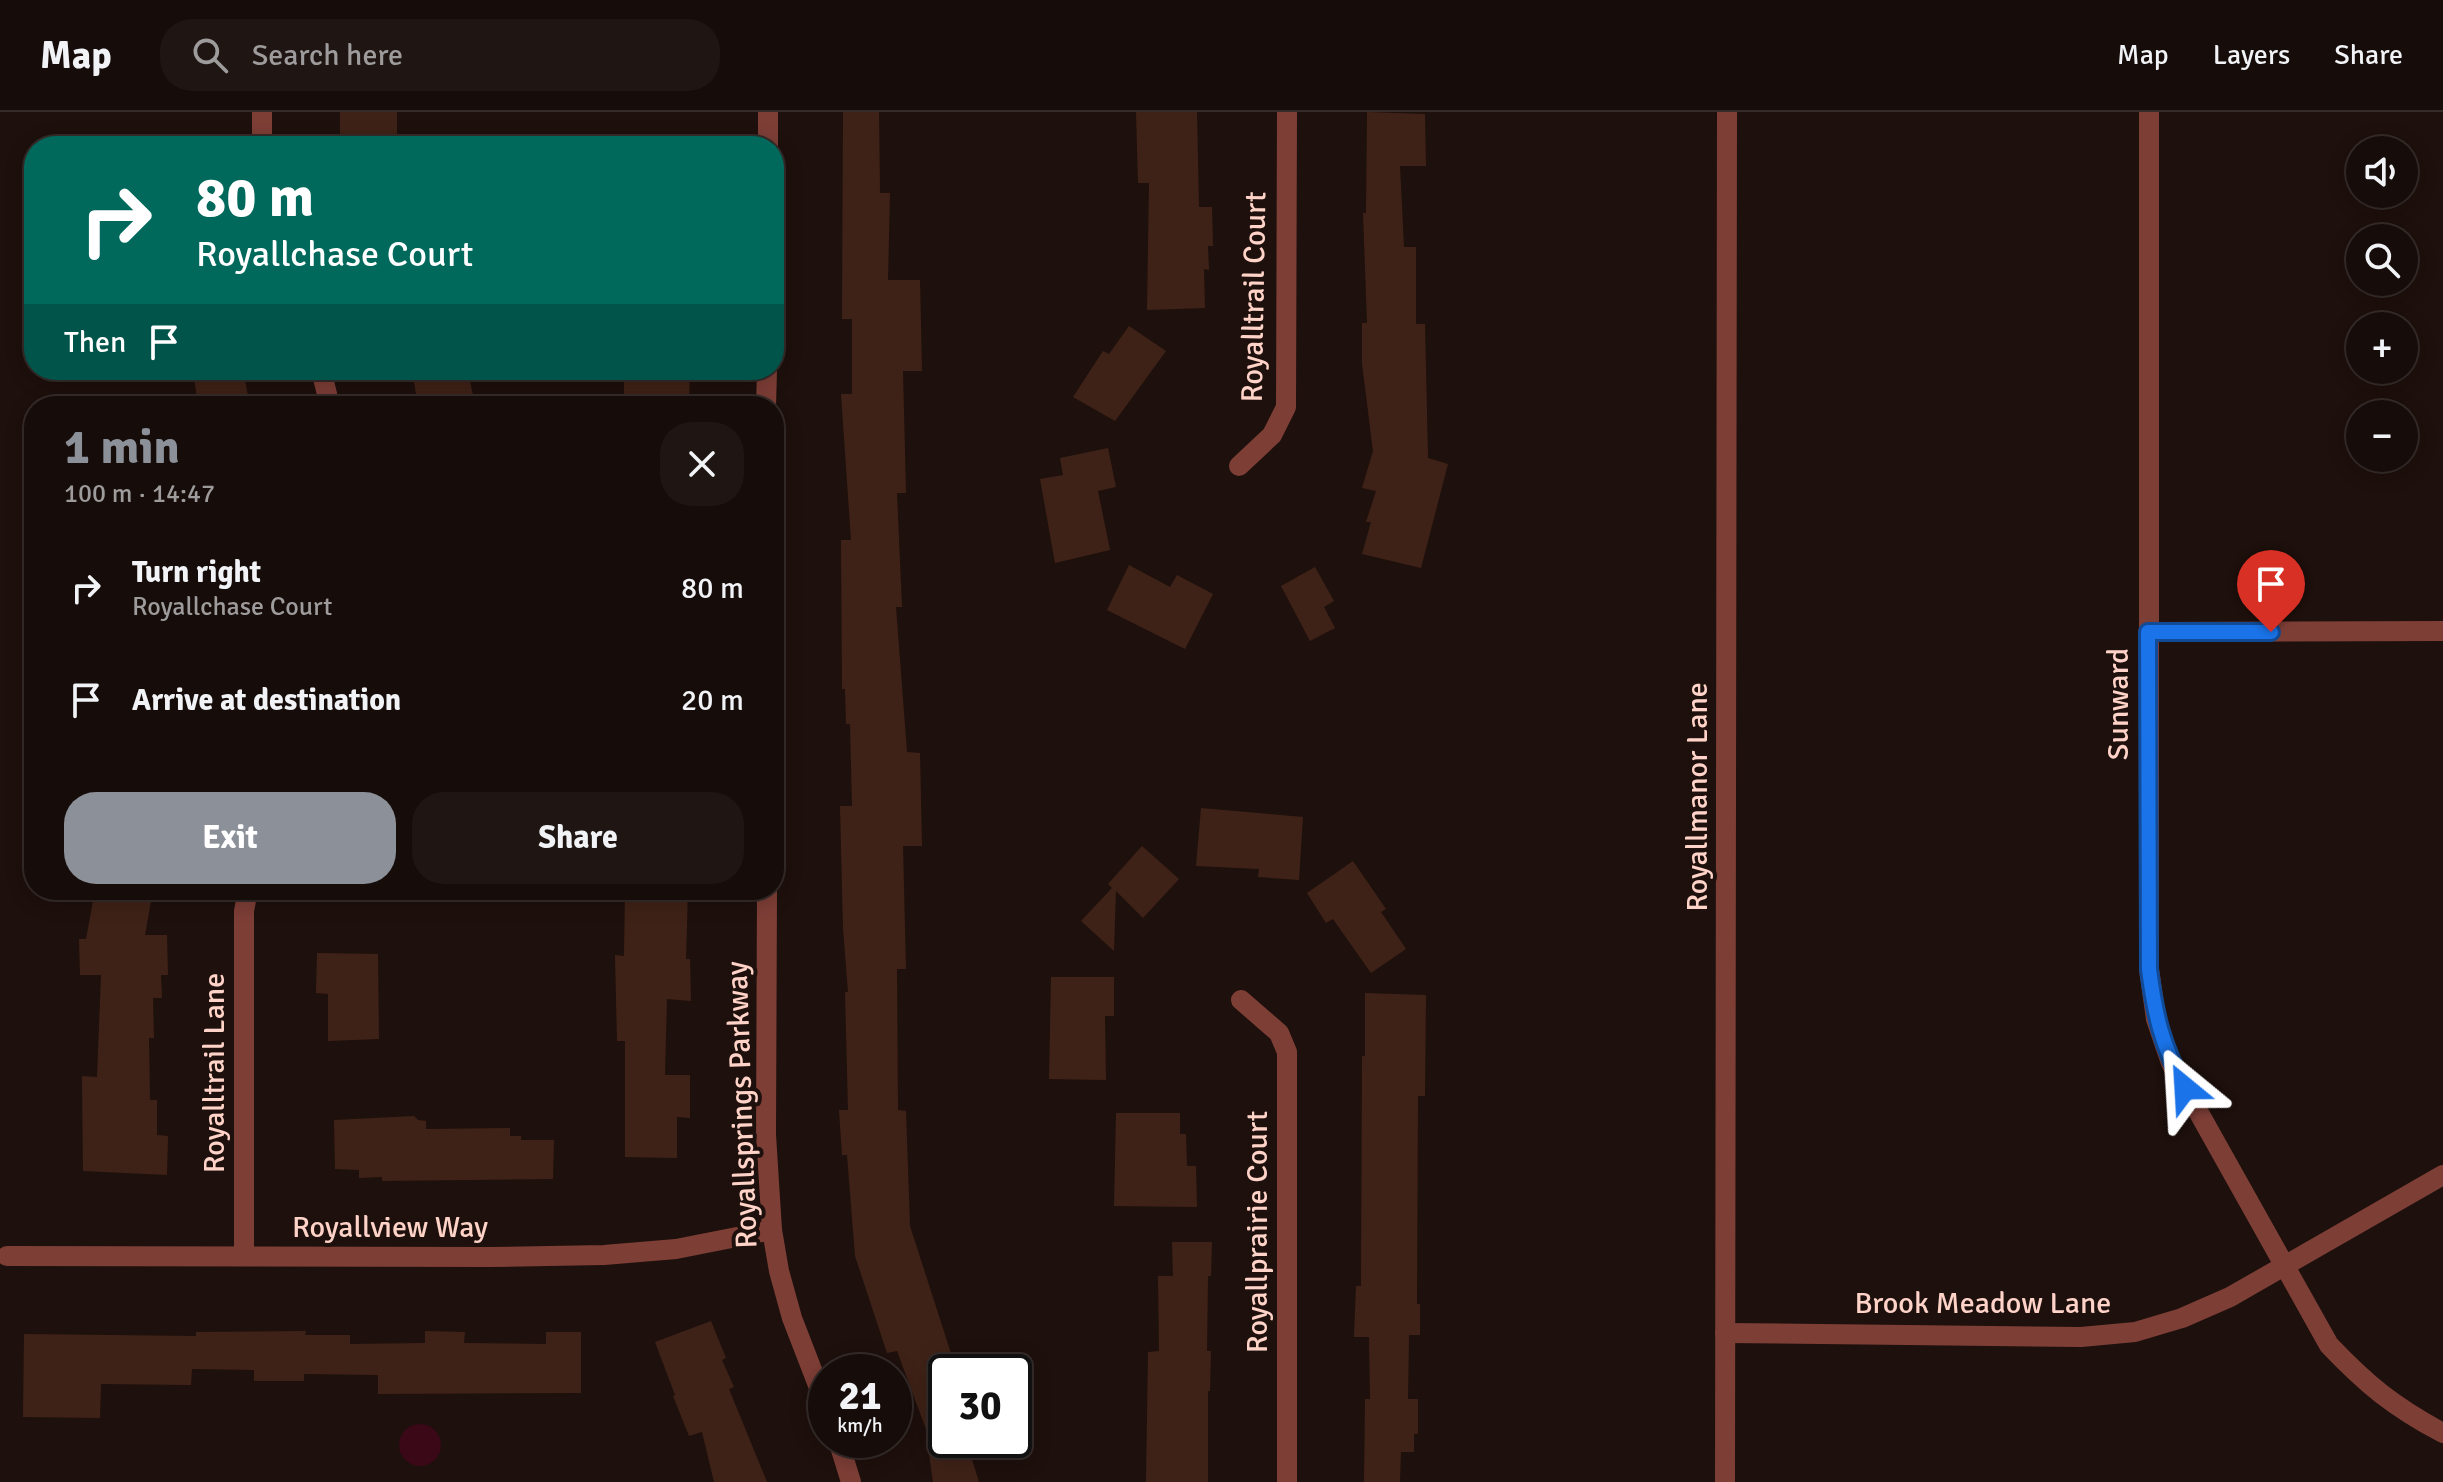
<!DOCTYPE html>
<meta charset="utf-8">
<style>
body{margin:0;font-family:Signika,sans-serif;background:#1f1512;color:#f1f3f6;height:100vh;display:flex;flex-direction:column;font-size:30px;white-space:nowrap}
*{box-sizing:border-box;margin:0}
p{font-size:26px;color:#9e9b9c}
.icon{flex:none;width:44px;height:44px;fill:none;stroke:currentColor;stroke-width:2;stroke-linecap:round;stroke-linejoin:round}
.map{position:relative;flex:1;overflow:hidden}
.drawer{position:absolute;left:24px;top:284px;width:760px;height:504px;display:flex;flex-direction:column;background:#160c09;border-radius:32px;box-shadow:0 4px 20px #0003,0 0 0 2px #352c2a}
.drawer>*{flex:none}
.banner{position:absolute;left:24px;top:24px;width:760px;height:244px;border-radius:32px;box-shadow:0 4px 20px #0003,0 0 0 2px #352c2a;background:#00695c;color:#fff;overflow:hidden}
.fabs{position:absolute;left:2346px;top:24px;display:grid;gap:16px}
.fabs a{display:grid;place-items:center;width:72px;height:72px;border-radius:50%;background:#160c09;box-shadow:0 4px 20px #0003,0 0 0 2px #352c2a;font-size:40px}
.speed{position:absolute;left:808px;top:1242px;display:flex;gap:16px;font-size:40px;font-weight:700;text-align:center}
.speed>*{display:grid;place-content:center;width:104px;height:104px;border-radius:50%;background:#160c09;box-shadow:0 4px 20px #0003,0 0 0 2px #352c2a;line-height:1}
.speed small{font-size:20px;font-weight:400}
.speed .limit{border:4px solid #111;border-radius:12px;background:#fff;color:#111}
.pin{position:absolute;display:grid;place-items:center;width:68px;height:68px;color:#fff;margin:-82px -34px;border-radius:50% 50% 50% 0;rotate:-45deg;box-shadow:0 0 8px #0007}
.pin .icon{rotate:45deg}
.me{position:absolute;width:88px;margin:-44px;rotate:333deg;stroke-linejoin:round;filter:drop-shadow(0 0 6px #0008)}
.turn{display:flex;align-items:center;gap:28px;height:168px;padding:0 40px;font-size:36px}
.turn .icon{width:104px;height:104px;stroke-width:2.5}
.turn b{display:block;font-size:56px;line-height:68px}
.then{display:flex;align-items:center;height:76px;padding:0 40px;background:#0003;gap:16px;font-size:30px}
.round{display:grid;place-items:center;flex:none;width:84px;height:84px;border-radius:32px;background:#1f1512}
.overview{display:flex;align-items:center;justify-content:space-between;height:136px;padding:0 40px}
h1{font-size:48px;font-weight:700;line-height:60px;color:#8c9099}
.primary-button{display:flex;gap:16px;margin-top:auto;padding:16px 40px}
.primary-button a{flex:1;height:92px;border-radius:32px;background:#8c9099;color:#fff;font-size:32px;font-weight:700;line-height:92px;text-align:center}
.primary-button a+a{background:#1f1512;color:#f1f3f6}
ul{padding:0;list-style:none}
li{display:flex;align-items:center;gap:24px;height:112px;padding:0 40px}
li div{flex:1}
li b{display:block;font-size:30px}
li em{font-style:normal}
header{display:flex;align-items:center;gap:48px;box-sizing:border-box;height:112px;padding:0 40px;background:#160c09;border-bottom:2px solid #352c2a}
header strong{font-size:38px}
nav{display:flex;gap:44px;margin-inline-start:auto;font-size:28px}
.search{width:560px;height:72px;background:#1f1512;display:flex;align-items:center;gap:20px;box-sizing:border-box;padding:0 28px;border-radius:32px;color:#9e9b9c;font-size:30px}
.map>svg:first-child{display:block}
</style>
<header>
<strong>Map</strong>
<div class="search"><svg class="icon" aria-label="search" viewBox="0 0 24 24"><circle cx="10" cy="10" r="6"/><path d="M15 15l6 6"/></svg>Search here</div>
<nav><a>Map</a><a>Layers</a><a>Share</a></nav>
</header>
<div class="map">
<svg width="2443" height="1370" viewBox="0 0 2443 1370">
<rect width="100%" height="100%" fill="#1e100c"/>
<circle fill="#3a0817" cx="420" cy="1333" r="21"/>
<g fill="#3f2217">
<rect x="340" y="0" width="57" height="34"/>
<polygon points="843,0 879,0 880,81 890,81 888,168 920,168 922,259 903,259 906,381 897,381 902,495 896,495 907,640 920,641 922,734 903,734 906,857 897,857 898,998 906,999 910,1114 957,1260 946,1260 946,1328 966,1328 979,1370 933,1370 927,1328 930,1328 897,1239 887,1241 855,1144 847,1043 842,1043 839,998 848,998 845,880 848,880 843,816 840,694 852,694 850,612 846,612 845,577 842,577 841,428 851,428 841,282 852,282 852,207 842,207"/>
<polygon points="1136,0 1197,0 1199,95 1212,95 1213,134 1208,134 1209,158 1204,157 1205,196 1147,198 1149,71 1138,71"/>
<polygon points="1367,0 1425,2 1426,54 1400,54 1404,135 1416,135 1416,212 1425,212 1428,346 1448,352 1421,456 1362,442 1371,410 1366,410 1376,379 1362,376 1373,339 1362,251 1362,211 1367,211 1363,101 1366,101"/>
<polygon points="1129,214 1166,239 1115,309 1073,285 1103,239 1109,242"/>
<polygon points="193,258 243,258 250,294 198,294"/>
<polygon points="412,258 468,258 475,294 418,294"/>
<polygon points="624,258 690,258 689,288 679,288 679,294 624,294"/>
<polygon points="1108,336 1116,375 1098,379 1110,438 1055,451 1040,367 1063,363 1060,346"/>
<polygon points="1129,453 1170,475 1177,463 1213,482 1185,537 1107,498"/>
<polygon points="1315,455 1334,489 1324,495 1335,516 1310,529 1281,474"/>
<polygon points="1201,696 1303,705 1299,768 1258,765 1259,757 1196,754"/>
<polygon points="1142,734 1179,767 1143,806 1116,779 1114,839 1081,809 1112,776 1108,772"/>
<polygon points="1353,749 1386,797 1381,800 1406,837 1371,861 1333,807 1326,811 1307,781"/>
<polygon points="95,778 153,778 145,823 167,823 168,863 161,863 162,886 153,886 154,926 149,926 150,988 157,988 157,1023 168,1024 167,1063 83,1059 82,964 97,965 101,863 80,863 79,827 86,827"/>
<polygon points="625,778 688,778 686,847 690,847 691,889 667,887 665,963 690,963 690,1006 677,1005 677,1046 625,1045 625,929 617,929 615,843 624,844"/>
<polygon points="317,841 378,842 379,927 328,929 328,882 316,881"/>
<polygon points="1051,865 1114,865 1114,904 1105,904 1106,968 1049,967"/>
<polygon points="1365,881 1426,883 1425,984 1418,984 1417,1192 1420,1192 1420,1223 1409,1223 1408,1287 1418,1287 1418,1322 1414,1322 1414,1340 1401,1340 1400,1370 1364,1370 1365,1287 1370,1287 1369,1225 1354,1225 1356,1174 1361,1174 1362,944 1365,944"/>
<polygon points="1116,1001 1180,1001 1180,1022 1186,1022 1187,1054 1196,1054 1197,1095 1114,1094"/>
<polygon points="414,1004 418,1008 426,1009 426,1017 510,1016 510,1024 521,1024 521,1028 554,1028 553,1067 382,1069 382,1065 359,1066 359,1058 335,1057 334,1008"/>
<polygon points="1172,1130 1212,1130 1211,1164 1208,1164 1207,1239 1211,1239 1210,1279 1208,1279 1208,1370 1146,1370 1148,1240 1159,1239 1158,1164 1173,1164"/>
<polygon points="711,1209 726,1246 722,1248 734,1275 729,1277 767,1370 714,1370 702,1320 689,1324 673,1284 675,1283 655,1230"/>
<polygon points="306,1219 305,1223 350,1223 350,1232 425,1231 425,1219 465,1220 464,1231 546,1232 546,1220 581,1220 581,1281 378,1282 378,1263 304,1262 304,1269 254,1269 254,1258 192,1257 191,1273 101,1272 100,1306 23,1305 24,1222 196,1224 196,1220"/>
</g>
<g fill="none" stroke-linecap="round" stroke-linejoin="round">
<g stroke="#7d3e36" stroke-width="20">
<polyline points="768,0 768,34"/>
<path d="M2149,0V857L2156,907L2171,951L2329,1233C2367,1273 2394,1295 2443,1321"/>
<polyline points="262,34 262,0"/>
<polyline points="321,258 330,294"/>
<polyline points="766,294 767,258"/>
<polyline points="1239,354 1272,323 1286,295 1287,0"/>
<polyline points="2148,520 2443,519"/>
<polyline points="767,778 766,1023 772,1118 779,1159 792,1206 826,1294"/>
<polyline points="1241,888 1279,921 1287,940 1287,1370"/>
<polyline points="7,1144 489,1145 604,1143 676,1137 772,1118"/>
<polyline points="244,1144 244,799 248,778"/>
<polyline points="1725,1221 2081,1225 2135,1220 2182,1206 2230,1185 2443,1063"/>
<polyline points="838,1328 851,1370"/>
<polyline points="1725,1370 1727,0"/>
</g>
</g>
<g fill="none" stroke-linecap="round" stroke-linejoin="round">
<defs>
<path id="route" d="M2185,976C2162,934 2155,904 2149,857L2148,520H2271"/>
</defs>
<use href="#route" stroke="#114b97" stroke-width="20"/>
<use href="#route" stroke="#1a73e8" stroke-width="14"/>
</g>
<g text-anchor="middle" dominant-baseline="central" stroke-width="8" stroke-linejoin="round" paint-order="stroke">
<g font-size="30" fill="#ffd3c8" stroke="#1e100c">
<text transform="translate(1254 185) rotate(-89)">Royalltrail Court</text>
<text transform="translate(2118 592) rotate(-90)">Sunward</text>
<text transform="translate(1697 685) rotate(-90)">Royallmanor Lane</text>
<text transform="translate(214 961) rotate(-90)">Royalltrail Lane</text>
<text transform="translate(742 993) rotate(-92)">Royallsprings Parkway</text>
<text x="390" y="1115">Royallview Way</text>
<text transform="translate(1257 1120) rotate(-90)">Royallprairie Court</text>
<text x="1983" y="1191">Brook Meadow Lane</text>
</g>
</g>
</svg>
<div class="fabs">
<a><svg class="icon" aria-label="sound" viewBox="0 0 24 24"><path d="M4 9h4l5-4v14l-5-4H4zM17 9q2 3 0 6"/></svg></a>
<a><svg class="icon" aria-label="search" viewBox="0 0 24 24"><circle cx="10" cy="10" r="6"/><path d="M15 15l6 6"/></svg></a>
<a>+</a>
<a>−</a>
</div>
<div class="speed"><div>21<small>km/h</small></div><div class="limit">30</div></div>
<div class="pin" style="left:2271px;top:520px;background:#d93025"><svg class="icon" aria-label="arrive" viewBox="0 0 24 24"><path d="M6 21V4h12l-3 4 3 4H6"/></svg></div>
<svg class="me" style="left:2185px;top:976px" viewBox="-20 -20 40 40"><path d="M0-17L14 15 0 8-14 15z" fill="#1a73e8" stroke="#fff" stroke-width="4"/></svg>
<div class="banner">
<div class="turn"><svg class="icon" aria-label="right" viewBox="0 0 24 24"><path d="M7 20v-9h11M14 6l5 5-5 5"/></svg><div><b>80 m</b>Royallchase Court</div></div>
<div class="then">Then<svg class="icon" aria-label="arrive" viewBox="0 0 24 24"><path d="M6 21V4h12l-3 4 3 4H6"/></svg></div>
</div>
<section class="drawer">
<div class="overview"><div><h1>1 min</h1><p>100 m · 14:47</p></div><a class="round"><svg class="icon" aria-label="close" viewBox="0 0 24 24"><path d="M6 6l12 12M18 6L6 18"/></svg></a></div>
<ul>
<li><svg class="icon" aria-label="right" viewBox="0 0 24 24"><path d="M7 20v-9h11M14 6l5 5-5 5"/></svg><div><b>Turn right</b><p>Royallchase Court</p></div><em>80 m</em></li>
<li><svg class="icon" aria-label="arrive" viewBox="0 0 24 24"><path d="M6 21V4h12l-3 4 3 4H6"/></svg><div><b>Arrive at destination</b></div><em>20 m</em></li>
</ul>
<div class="primary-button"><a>Exit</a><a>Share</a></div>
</section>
</div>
